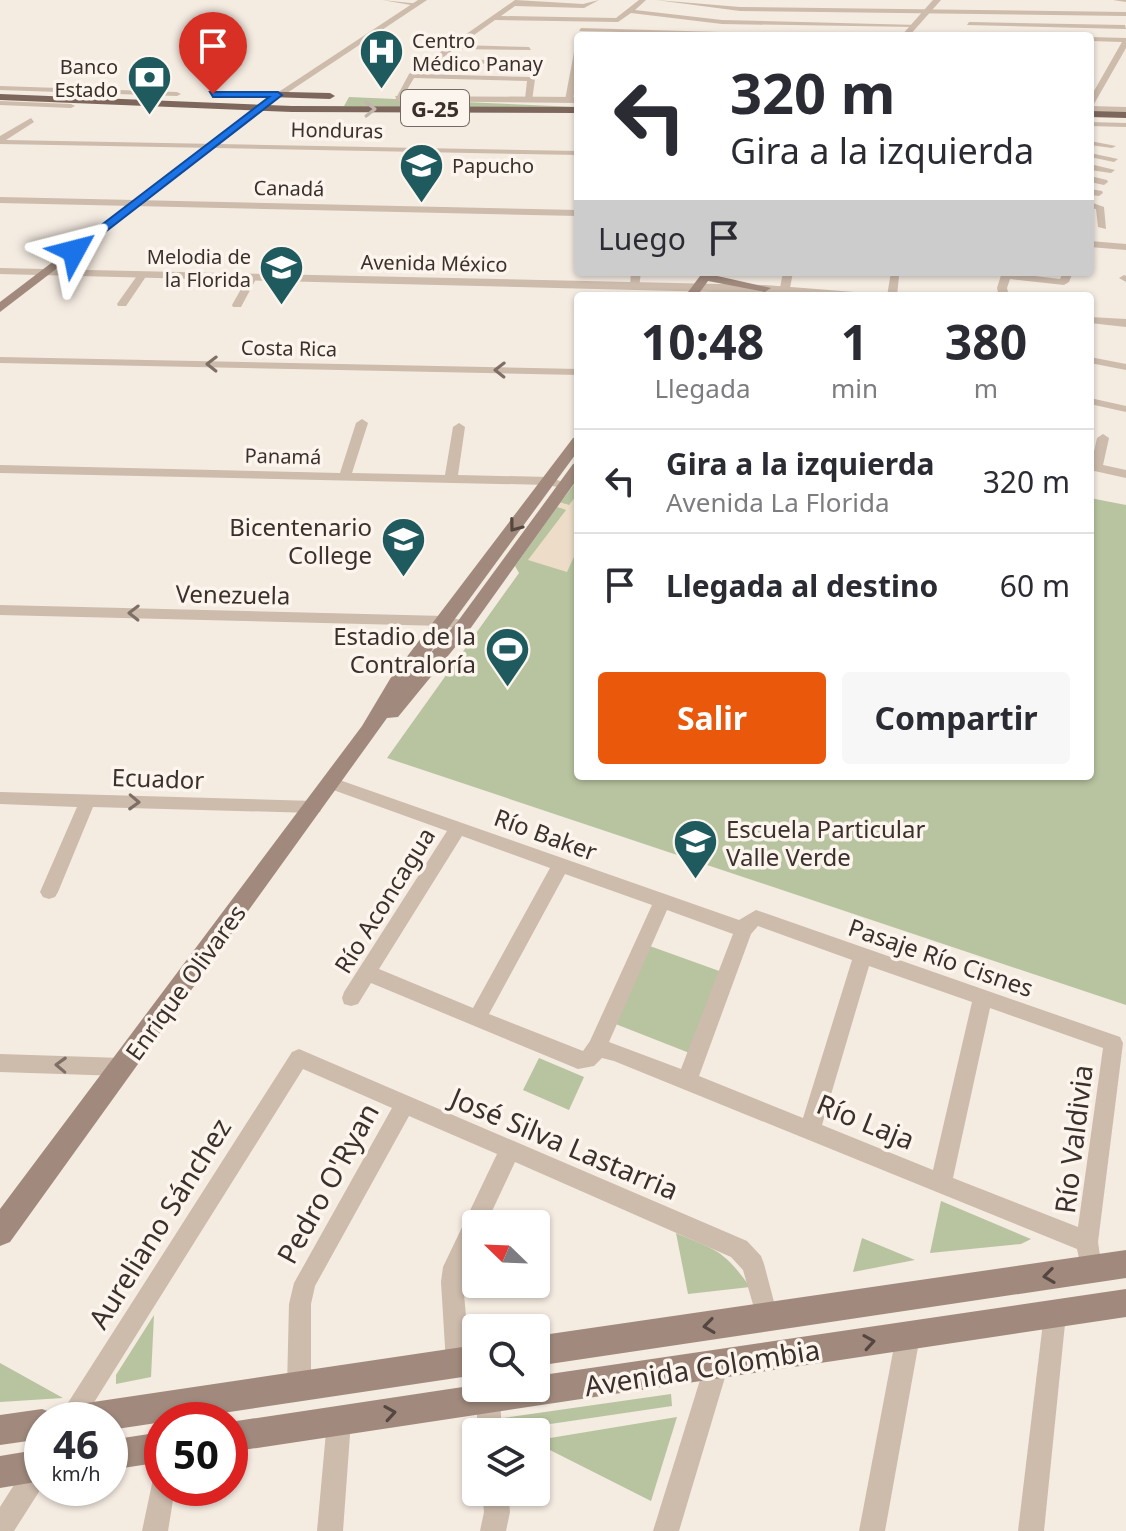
<!DOCTYPE html>
<html lang="es">
<meta charset="utf-8">
<style>
body{margin:0;font-family:"Noto Sans",sans-serif;background:#f7f7f7;color:#2b2b33;height:100vh;display:flex;flex-direction:column;font-size:30px;white-space:nowrap}
*{box-sizing:border-box;margin:0}
p{font-size:26px;color:#7c7c81}
.icon{flex:none;width:44px;height:44px;fill:none;stroke:currentColor;stroke-width:2;stroke-linecap:round;stroke-linejoin:round}
.map{position:relative;flex:1;overflow:hidden}
.details{position:absolute;left:574px;top:292px;width:520px;height:488px;display:flex;flex-direction:column;background:#fff;border-radius:8px;box-shadow:0 2px 6px #0004}
.details>*{flex:none}
.guide{position:absolute;left:574px;top:32px;width:520px;height:244px;border-radius:8px;box-shadow:0 2px 6px #0004;background:#fff;color:#2b2b33;overflow:hidden}
.needle{width:52px;rotate:293deg}
.buttons{position:absolute;left:462px;top:1210px;display:grid;gap:16px}
.buttons a{display:grid;place-items:center;width:88px;height:88px;border-radius:8px;background:#fff;box-shadow:0 2px 6px #0004;font-size:40px}
.speed{position:absolute;left:24px;top:1402px;display:flex;gap:16px;font-size:40px;font-weight:700;text-align:center}
.speed>*{display:grid;place-content:center;width:104px;height:104px;border-radius:50%;background:#fff;box-shadow:0 2px 6px #0004;line-height:1}
.speed small{font-size:20px;font-weight:400}
.speed .limit{border:12px solid #d22;background:#fff;color:#111}
.pin{position:absolute;display:grid;place-items:center;width:68px;height:68px;color:#fff;margin:-82px -34px;border-radius:50% 50% 50% 0;rotate:-45deg;box-shadow:0 0 8px #0007}
.pin .icon{rotate:45deg}
.me{position:absolute;width:88px;margin:-44px;rotate:52deg;stroke-linejoin:round;filter:drop-shadow(0 0 6px #0008)}
.turn{display:flex;align-items:center;gap:28px;height:168px;padding:0 24px;font-size:36px}
.turn .icon{width:104px;height:104px;stroke-width:2.5}
.turn b{display:block;font-size:56px;line-height:68px}
.then{display:flex;align-items:center;height:76px;padding:0 24px;background:#0003;gap:16px;font-size:30px}
.eta{display:flex;justify-content:space-evenly;align-items:center;height:136px;text-align:center}
.eta b{font-size:48px;font-weight:700;line-height:56px}
.primary-button{display:flex;gap:16px;margin-top:auto;padding:16px 24px}
.primary-button a{flex:1;height:92px;border-radius:8px;background:#ea580c;color:#fff;font-size:32px;font-weight:700;line-height:92px;text-align:center}
.primary-button a+a{background:#f7f7f7;color:#2b2b33}
ul{padding:0;list-style:none}
li{display:flex;align-items:center;gap:24px;height:104px;padding:0 24px;border-top:2px solid #e1e1e2}
li div{flex:1}
li b{display:block;font-size:30px}
li em{font-style:normal}
.map>svg:first-child{display:block}
</style>
<div class="map">
<svg width="1126" height="1531" viewBox="0 0 1126 1531">
<rect width="100%" height="100%" fill="#f4ebe1"/>
<g fill="#b8c4a0">
<polygon points="349,97 578,107 578,109 344,106"/>
<polygon points="578,479 578,776 1090,776 1090,498 1126,505 1126,1005 387,758 519,573 515,566 557,507 566,509 568,505 560,503"/>
<polygon points="647,945 722,972 692,1054 613,1023"/>
<polygon points="539,1058 584,1077 569,1110 523,1090"/>
<polygon points="941,1201 1031,1239 1021,1244 930,1253"/>
<path d="M676,1233C717,1251 723,1249 750,1287L688,1294Z"/>
<polygon points="862,1238 915,1260 853,1272"/>
<polygon points="154,1315 151,1377 116,1384 116,1375"/>
<polygon points="0,1363 63,1398 0,1402"/>
<polygon points="671,1394 672,1406 496,1432 503,1418"/>
<polygon points="677,1417 651,1501 540,1445 538,1440"/>
</g>
<polygon fill="#ecdcc8" points="578,493 578,548 567,572 528,560 566,510 556,506 559,502 569,505"/>
<g fill="none" stroke-linecap="round" stroke-linejoin="round">
<g fill="#cdbbac" fill-rule="evenodd">
<polygon points="382,0 420,4 417,6"/>
<polygon points="515,0 583,4 599,0 584,8 515,6 501,16 616,18 639,0 646,0 635,10 722,20 918,25 915,27 722,24 631,13 618,22 495,20 460,45 529,47 531,50 455,49 442,58 536,62 539,66 436,62 420,74 531,77 535,79 532,101 525,99 527,81 414,78 401,100 395,100 409,74"/>
<polygon points="656,0 740,7 1126,12 1126,16 740,11"/>
<polygon points="1113,0 1126,0 1126,2"/>
<polygon points="969,22 1125,25 1126,29 967,25"/>
<polygon points="581,28 789,34 792,36 579,31"/>
<polygon points="1090,37 1126,38 1126,48 1094,104 1090,106 1090,98 1122,42 1090,41"/>
<polygon points="578,45 578,68 573,100 569,102 565,100 575,47"/>
<polygon points="0,86 177,92 181,94 177,96 0,90"/>
<polygon points="0,101 71,104 75,106 71,108 0,105"/>
<polygon points="31,118 34,122 6,140 578,151 578,155 0,144 0,136"/>
<polygon points="1090,122 1126,123 1126,127 1090,126"/>
<polygon points="1090,141 1116,146 1112,148 1090,145"/>
<polygon points="1090,153 1118,159 1114,162 1090,157"/>
<polygon points="1090,164 1115,170 1111,173 1090,170"/>
<polygon points="1090,176 1107,180 1108,182 1104,185 1090,182"/>
<polygon points="1090,189 1102,191 1103,193 1099,196 1090,195"/>
<polygon points="0,197 578,210 578,216 0,203"/>
<polygon points="1090,202 1104,207 1106,229 1098,227 1096,209 1090,208"/>
<polygon points="1090,241 1126,244 1126,250 1090,247"/>
<polygon points="631,272 641,272 639,288 630,286"/>
<polygon points="783,272 793,272 790,288 785,291 780,288"/>
<polygon points="891,272 902,272 899,276 897,296 887,296"/>
<polygon points="1002,272 1060,279 1063,272 1073,272 1069,282 1064,285 1010,279 1007,288 1009,296 999,296 997,288"/>
<polygon points="139,273 147,275 126,306 118,306 117,304"/>
<polygon points="249,275 257,277 241,307 233,307 232,305"/>
<polygon points="1124,275 1126,276 1126,282 1119,278"/>
<polygon points="0,357 578,369 578,375 0,363"/>
<polygon points="1090,357 1126,364 1126,370 1090,363"/>
<polygon points="1090,398 1126,406 1126,412 1090,404"/>
<polygon points="362,419 368,423 352,473 445,475 453,427 459,423 465,427 458,475 548,477 572,485 566,489 548,485 0,473 0,465 340,473 356,423"/>
<polygon points="1103,434 1109,438 1103,465 1126,470 1126,478 1090,470 1097,438"/>
<polygon points="0,605 444,616 469,622 471,625 464,630 444,626 0,615"/>
<path d="M331,777L739,920L756,910L1120,1037L1123,1043L1098,1242L1102,1269L1099,1277L1091,1280L1083,1277L1077,1249L614,1061L602,1058L594,1066L578,1069L371,983L358,1004L351,1006L344,1004L342,998L344,992L447,831L325,787L323,783L325,779ZM462,836L550,868L473,1008L379,969ZM565,874L652,905L590,1041L583,1051L489,1014ZM667,910L733,934L681,1069L609,1042ZM758,926L852,960L803,1118L699,1076L751,934ZM869,966L972,1002L933,1170L822,1125ZM990,1008L1103,1048L1078,1227L953,1178Z"/>
<polygon points="0,792 314,801 320,802 322,807 320,812 314,813 93,807 58,892 55,897 49,899 43,897 40,892 77,807 0,804"/>
<polygon points="299,1049 747,1241 761,1256 764,1264 778,1317 775,1325 767,1328 759,1325 743,1270 731,1257 515,1162 486,1224 476,1224 476,1245 465,1268 463,1282 470,1363 466,1371 458,1375 450,1371 446,1363 441,1282 443,1267 497,1154 409,1116 315,1286 311,1304 311,1387 307,1395 299,1399 291,1395 287,1387 289,1304 294,1283 392,1108 303,1069 83,1420 57,1420 292,1052"/>
<polygon points="0,1054 122,1058 129,1060 132,1067 129,1074 122,1076 0,1072"/>
<polygon points="1055,1303 1063,1306 1066,1314 1044,1531 1018,1531 1044,1314 1047,1306"/>
<polygon points="908,1324 916,1328 920,1336 885,1531 859,1531 896,1336 900,1328"/>
<polygon points="717,1352 725,1356 729,1364 679,1531 653,1531 705,1364 709,1356"/>
<polygon points="486,1388 496,1391 500,1399 502,1432 478,1432 476,1399 480,1391"/>
<polygon points="339,1409 348,1412 351,1421 343,1531 317,1531 327,1421 330,1412"/>
<polygon points="40,1455 42,1487 14,1531 0,1531 0,1507 31,1458"/>
<polygon points="162,1475 162,1488 175,1488 168,1531 142,1531 153,1479"/>
<polygon points="482,1492 508,1492 510,1512 506,1531 480,1531 484,1512"/>
</g>
<g fill="#cdbbac" fill-rule="evenodd">
<polygon points="418,0 427,0 281,97 274,95"/>
<polygon points="933,0 941,0 909,36 901,36"/>
<polygon points="395,96 578,97 578,103 398,101"/>
<polygon points="1090,106 1126,107 1126,113 1090,112"/>
<polygon points="0,268 765,285 867,293 873,296 0,274"/>
<polygon points="1090,317 1126,319 1126,327 1090,323"/>
</g>
<g fill="#a18a7d" fill-rule="evenodd">
<polygon points="275,93 283,95 0,312 0,302"/>
<polygon points="703,272 715,272 713,275 771,288 765,292 708,281 697,296 685,296"/>
<polygon points="578,437 578,451 427,657 458,621 573,464 578,462 578,478 470,629 398,717 387,718 10,1242 0,1246 0,1209 362,726 390,679 573,438"/>
<polygon points="1126,1250 1126,1278 536,1366 536,1336"/>
<polygon points="1126,1289 1126,1317 230,1452 230,1422 476,1385 476,1388 536,1388 536,1376"/>
<polygon points="476,1345 476,1375 110,1430 110,1420 58,1420 62,1409 73,1405"/>
<polygon points="42,1409 53,1413 56,1420 42,1420 42,1439 0,1445 0,1415"/>
<polygon points="162,1432 162,1462 110,1470 110,1440"/>
<polygon points="42,1449 42,1481 0,1488 0,1456"/>
</g>
<g fill="#7d675c" fill-rule="evenodd">
<polygon points="238,91 330,93 335,96 330,99 235,96"/>
<polygon points="0,94 292,106 578,107 578,113 292,112 0,100"/>
<polygon points="1090,111 1126,112 1126,118 1090,117"/>
</g>
</g>
<defs><path id="oneway-chevron" d="M-2-3.5L2.5 0L-2 3.5" fill="none" stroke-width="1.6" stroke-linecap="round" stroke-linejoin="round" transform="scale(2)"/></defs>
<use stroke="#c2b5ac" href="#oneway-chevron" transform="translate(370 109) rotate(-1)"/>
<g stroke="#7d6f65">
<use href="#oneway-chevron" transform="translate(212 364) rotate(-179)"/>
<use href="#oneway-chevron" transform="translate(500 370) rotate(-179)"/>
<use href="#oneway-chevron" transform="translate(134 613) rotate(-179)"/>
<use href="#oneway-chevron" transform="translate(134 802) rotate(2)"/>
<use href="#oneway-chevron" transform="translate(61 1065) rotate(-178)"/>
</g>
<g stroke="#544640">
<use href="#oneway-chevron" transform="translate(515 526) rotate(127)"/>
<use href="#oneway-chevron" transform="translate(1049 1276) rotate(172)"/>
<use href="#oneway-chevron" transform="translate(709 1326) rotate(172)"/>
<use href="#oneway-chevron" transform="translate(869 1342) rotate(-9)"/>
<use href="#oneway-chevron" transform="translate(390 1413) rotate(-9)"/>
</g>
<polygon fill="#1a73e8" stroke="#114b97" stroke-width="2" points="210,92 278,92 282,95 78,253 70,253 70,249 269,97 213,97"/>
<defs>
<symbol id="hospital-pin" viewBox="-11 -11 22 30"><path d="M0 17L-7.5 6A9.5 9.5 0 1 1 7.5 6Z" fill="#1f5a5e" stroke="#fbf5ee"/><path d="M-5-5h3v3.5h4V-5h3V5h-3V1.5h-4V5h-3Z" fill="#fff"/></symbol>
<symbol id="bank-pin" viewBox="-11 -11 22 30"><path d="M0 17L-7.5 6A9.5 9.5 0 1 1 7.5 6Z" fill="#1f5a5e" stroke="#fbf5ee"/><path d="M-6-4H6V4H-6ZM0-2.3a2.3 2.3 0 1 0 0 4.6a2.3 2.3 0 1 0 0-4.6Z" fill="#fff"/></symbol>
<symbol id="school-pin" viewBox="-11 -11 22 30"><path d="M0 17L-7.5 6A9.5 9.5 0 1 1 7.5 6Z" fill="#1f5a5e" stroke="#fbf5ee"/><path d="M0-5L7-2L0 1L-7-2ZM-4 1L0 2.5L4 1V4Q0 6-4 4Z" fill="#fff"/></symbol>
<symbol id="stadium-pin" viewBox="-11 -11 22 30"><path d="M0 17L-7.5 6A9.5 9.5 0 1 1 7.5 6Z" fill="#1f5a5e" stroke="#fbf5ee"/><path d="M0-5a6.5 5 0 1 0 0 10a6.5 5 0 1 0 0-10ZM-3.5-1.8h7v3.6h-7Z" fill="#fff"/></symbol>
</defs>
<g fill-rule="evenodd">
<use href="#hospital-pin" x="356" y="26" width="51" height="69"/>
<use href="#bank-pin" x="124" y="52" width="51" height="69"/>
<use href="#school-pin" x="396" y="140" width="51" height="69"/>
<use href="#school-pin" x="256" y="242" width="51" height="69"/>
<use href="#school-pin" x="378" y="514" width="51" height="69"/>
<use href="#stadium-pin" x="482" y="624" width="51" height="69"/>
<use href="#school-pin" x="670" y="816" width="51" height="69"/>
</g>
<g text-anchor="middle" dominant-baseline="central" stroke-width="7" stroke-linejoin="round" paint-order="stroke">
<g font-size="20" fill="#3b302b" stroke="#fbf5ee" text-anchor="start">
<text x="412" y="40">Centro<tspan x="412" dy="23">Médico Panay</tspan></text>
<text x="118" y="66" text-anchor="end">Banco<tspan x="118" dy="23">Estado</tspan></text>
<text x="452" y="165">Papucho</text>
<text x="251" y="256" text-anchor="end">Melodia de<tspan x="251" dy="23">la Florida</tspan></text>
</g>
<g font-size="20" fill="#3b302b" stroke="#fbf5ee">
<text transform="translate(337 130) rotate(1)">Honduras</text>
<text transform="translate(289 188) rotate(1)">Canadá</text>
<text transform="translate(434 263) rotate(1)">Avenida México</text>
<text transform="translate(289 348) rotate(1)">Costa Rica</text>
<text transform="translate(283 456) rotate(1)">Panamá</text>
</g>
<rect fill="#fbf5ee" stroke="#756b66" stroke-width="2" x="401" y="90" width="68" height="36" rx="6"/>
<g font-size="22" font-weight="bold" fill="#3b302b">
<text x="435" y="108">G-25</text>
</g>
<g font-size="24" fill="#3b302b" stroke="#fbf5ee" text-anchor="end">
<text x="372" y="526">Bicentenario<tspan x="372" dy="28">College</tspan></text>
<text x="476" y="635">Estadio de la<tspan x="476" dy="28">Contraloría</tspan></text>
<text x="726" y="828" text-anchor="start">Escuela Particular<tspan x="726" dy="28">Valle Verde</tspan></text>
</g>
<g font-size="24" fill="#3b302b" stroke="#fbf5ee">
<text transform="translate(233 594) rotate(1)">Venezuela</text>
<text transform="translate(158 778) rotate(2)">Ecuador</text>
<text transform="translate(546 834) rotate(20)">Río Baker</text>
<text transform="translate(384 900) rotate(-58)">Río Aconcagua</text>
<text transform="translate(941 957) rotate(19)">Pasaje Río Cisnes</text>
<text transform="translate(185 982) rotate(-54)">Enrique Olivares</text>
</g>
<g font-size="28" fill="#3b302b" stroke="#fbf5ee">
<text transform="translate(866 1121) rotate(22)">Río Laja</text>
<text transform="translate(1073 1139) rotate(-83)">Río Valdivia</text>
<text transform="translate(565 1143) rotate(23)">José Silva Lastarria</text>
<text transform="translate(327 1183) rotate(-61)">Pedro O'Ryan</text>
<text transform="translate(159 1223) rotate(-58)">Aureliano Sánchez</text>
<text transform="translate(702 1367) rotate(-9)">Avenida Colombia</text>
</g>
</g>
</svg>
<div class="buttons">
<a><svg class="needle" viewBox="-14 -14 28 28"><path d="M0-13l5 13h-10z" fill="#e53935"/><path d="M0 13l5-13h-10z" fill="#7c7c81"/></svg></a>
<a><svg class="icon" aria-label="search" viewBox="0 0 24 24"><circle cx="10" cy="10" r="6"/><path d="M15 15l6 6"/></svg></a>
<a><svg class="icon" aria-label="layers" viewBox="0 0 24 24"><path d="M12 4l9 5-9 5-9-5zM3 14l9 5 9-5"/></svg></a>
</div>
<div class="speed"><div>46<small>km/h</small></div><div class="limit">50</div></div>
<div class="pin" style="left:213px;top:94px;background:#d93025"><svg class="icon" aria-label="arrive" viewBox="0 0 24 24"><path d="M6 21V4h12l-3 4 3 4H6"/></svg></div>
<svg class="me" style="left:74px;top:251px" viewBox="-20 -20 40 40"><path d="M0-17L14 15 0 8-14 15z" fill="#1a73e8" stroke="#fff" stroke-width="4"/></svg>
<div class="guide">
<div class="turn"><svg class="icon" aria-label="left" viewBox="0 0 24 24"><path d="M17 20v-9H6M10 6l-5 5 5 5"/></svg><div><b>320 m</b>Gira a la izquierda</div></div>
<div class="then">Luego<svg class="icon" aria-label="arrive" viewBox="0 0 24 24"><path d="M6 21V4h12l-3 4 3 4H6"/></svg></div>
</div>
<section class="details">
<div class="eta">
<div><b>10:48</b><p>Llegada</p></div>
<div><b>1</b><p>min</p></div>
<div><b>380</b><p>m</p></div>
</div>
<ul>
<li><svg class="icon" aria-label="left" viewBox="0 0 24 24"><path d="M17 20v-9H6M10 6l-5 5 5 5"/></svg><div><b>Gira a la izquierda</b><p>Avenida La Florida</p></div><em>320 m</em></li>
<li><svg class="icon" aria-label="arrive" viewBox="0 0 24 24"><path d="M6 21V4h12l-3 4 3 4H6"/></svg><div><b>Llegada al destino</b></div><em>60 m</em></li>
</ul>
<div class="primary-button"><a>Salir</a><a>Compartir</a></div>
</section>
</div>
